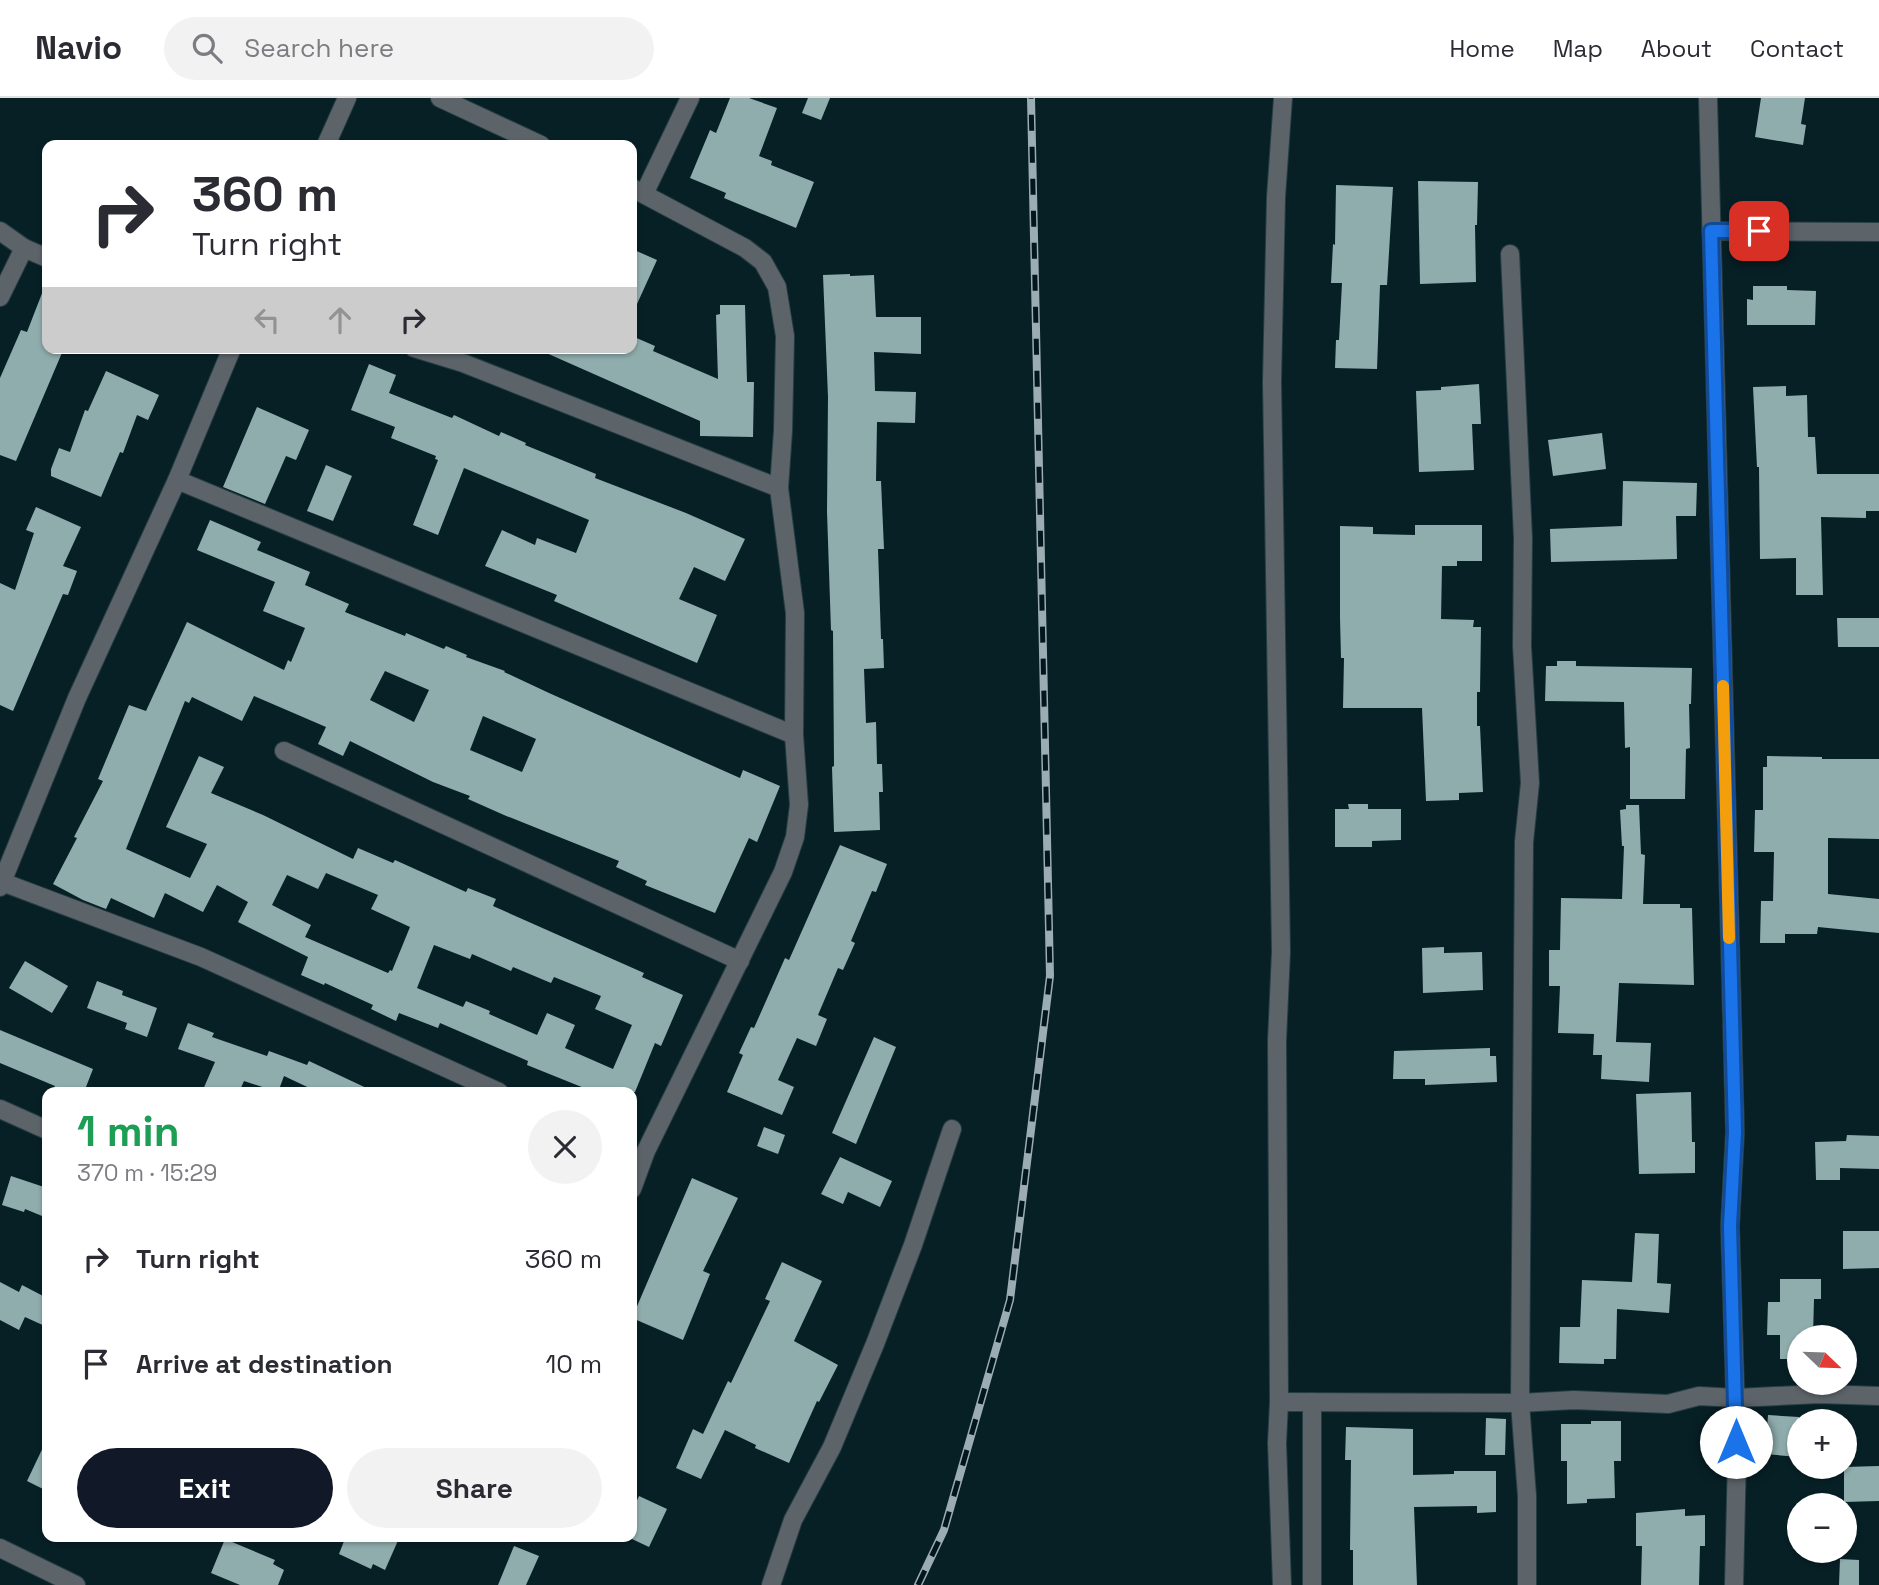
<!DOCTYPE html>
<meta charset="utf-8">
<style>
body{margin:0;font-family:"Space Grotesk",sans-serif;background:#f2f2f3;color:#2b2b33;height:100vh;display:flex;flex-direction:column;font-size:26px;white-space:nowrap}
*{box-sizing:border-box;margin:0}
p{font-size:23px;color:#7c7c81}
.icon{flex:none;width:38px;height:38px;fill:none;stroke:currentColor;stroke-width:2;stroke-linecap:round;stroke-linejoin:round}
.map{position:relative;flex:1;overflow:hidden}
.details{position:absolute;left:42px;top:989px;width:595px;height:455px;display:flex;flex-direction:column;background:#fff;border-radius:14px;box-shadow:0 2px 5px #0004}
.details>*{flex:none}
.hud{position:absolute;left:42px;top:42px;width:595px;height:214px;border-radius:14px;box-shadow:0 2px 5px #0004;background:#fff;color:#2b2b33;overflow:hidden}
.needle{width:46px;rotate:113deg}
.buttons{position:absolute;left:1787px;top:1227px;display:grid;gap:14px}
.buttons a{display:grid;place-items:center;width:70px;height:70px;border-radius:50%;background:#fff;box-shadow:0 2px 5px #0004;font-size:35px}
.pin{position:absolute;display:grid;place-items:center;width:60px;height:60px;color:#fff;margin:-30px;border-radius:14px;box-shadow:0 4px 10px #0006}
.me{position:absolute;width:77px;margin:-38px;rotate:0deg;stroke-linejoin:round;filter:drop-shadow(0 0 5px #0008)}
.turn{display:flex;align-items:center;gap:24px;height:147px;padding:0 35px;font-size:32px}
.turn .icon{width:91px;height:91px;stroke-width:2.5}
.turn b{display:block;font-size:49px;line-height:60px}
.lanes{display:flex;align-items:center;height:66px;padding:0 35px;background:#0003;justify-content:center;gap:35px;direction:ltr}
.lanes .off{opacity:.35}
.round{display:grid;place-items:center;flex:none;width:74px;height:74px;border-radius:37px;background:#f2f2f3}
.head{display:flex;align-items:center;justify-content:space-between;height:119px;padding:0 35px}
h1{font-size:42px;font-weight:800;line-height:52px;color:#1e9e55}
.button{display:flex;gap:14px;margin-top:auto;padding:14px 35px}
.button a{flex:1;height:80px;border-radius:42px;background:#111827;color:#fff;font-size:28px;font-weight:800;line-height:80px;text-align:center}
.button a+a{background:#f2f2f3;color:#2b2b33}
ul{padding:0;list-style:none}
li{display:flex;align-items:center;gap:21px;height:105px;padding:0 35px}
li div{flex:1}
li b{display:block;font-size:26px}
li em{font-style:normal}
header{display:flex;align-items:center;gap:42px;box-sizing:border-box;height:98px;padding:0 35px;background:#fff;border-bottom:2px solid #e1e1e2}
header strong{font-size:33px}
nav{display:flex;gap:38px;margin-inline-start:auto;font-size:24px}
.search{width:490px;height:63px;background:#f2f2f3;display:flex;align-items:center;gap:18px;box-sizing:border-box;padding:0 24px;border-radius:38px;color:#7c7c81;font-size:26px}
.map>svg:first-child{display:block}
</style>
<header>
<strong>Navio</strong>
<div class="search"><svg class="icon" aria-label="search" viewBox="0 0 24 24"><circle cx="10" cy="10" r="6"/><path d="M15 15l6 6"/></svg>Search here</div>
<nav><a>Home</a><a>Map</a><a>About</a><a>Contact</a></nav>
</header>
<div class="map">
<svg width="1879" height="1487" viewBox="0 0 1879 1487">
<rect width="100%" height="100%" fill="#072026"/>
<g fill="#90adad" fill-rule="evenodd">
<polygon points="730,0 749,0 777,10 759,58 772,63 771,67 814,84 796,130 724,100 726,95 690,80 710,32 716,35"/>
<polygon points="808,0 830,0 821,22 802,15"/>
<polygon points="1761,0 1805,0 1801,26 1806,27 1803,47 1755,39"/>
<polygon points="1418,83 1478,84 1477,127 1475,127 1476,184 1420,186"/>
<polygon points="1336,87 1393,89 1387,187 1380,187 1377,271 1335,270 1336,242 1339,242 1342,185 1331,185 1333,146 1335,147"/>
<polygon points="632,151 657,162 632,217"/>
<polygon points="850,176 850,178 874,177 876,219 921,219 921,256 874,254 875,293 916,294 915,325 877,324 876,383 881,383 884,451 878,451 881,541 883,541 884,570 864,571 866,625 876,624 877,666 882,666 883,694 879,694 880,732 834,734 832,669 834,668 833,533 831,532 827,414 828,299 823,177"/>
<polygon points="46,185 47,250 64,250 16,363 0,357 0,280 21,232 27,234"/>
<polygon points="1753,188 1787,188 1787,192 1816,193 1815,227 1747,227 1747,201 1753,202"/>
<polygon points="720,207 745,207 747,284 754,284 753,339 700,338 700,323 535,250 632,250 632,238 655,248 653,253 718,281 716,217 720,216"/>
<polygon points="369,266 396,277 389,295 452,320 454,317 499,338 501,334 526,345 525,347 596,376 595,380 686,415 745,441 725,483 694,469 679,501 717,517 697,565 554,503 557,497 485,468 502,432 535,447 537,440 576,455 589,422 464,370 438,437 413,427 438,362 435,361 436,358 391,340 395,329 351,312"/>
<polygon points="106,273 159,297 148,322 137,317 123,355 120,354 101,399 51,378 51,371 59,350 70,354 85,312 88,313"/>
<polygon points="1479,286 1481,326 1472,326 1474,372 1419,374 1416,293 1441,292 1441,289"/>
<polygon points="1786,288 1786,298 1807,297 1808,339 1815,339 1817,376 1879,376 1879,413 1866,413 1866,420 1821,419 1823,497 1796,497 1796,460 1760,461 1759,369 1757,369 1753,289"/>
<polygon points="257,309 309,332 296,362 286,358 265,406 223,389"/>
<polygon points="1602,335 1606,371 1553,378 1548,342"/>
<polygon points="326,367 352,378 333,423 307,413"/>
<polygon points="1623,383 1697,385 1696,418 1676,418 1677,461 1551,464 1550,431 1622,428"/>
<polygon points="36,409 81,429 63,468 77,473 68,497 63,496 13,613 0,607 0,485 15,492 34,435 26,432"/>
<path d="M210,422L261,444L257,452L310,474L305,487L349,506L345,514L405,538L406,535L444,551L446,548L467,557L466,559L505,573L504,574L549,595L740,680L743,672L780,688L757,744L749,740L715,815L645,787L647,783L616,769L619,763L504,717L468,701L470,698L433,684L350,643L343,658L318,646L326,629L254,598L242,623L192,599L189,605L185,603L126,751L190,780L207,746L166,729L199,658L224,669L211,695L263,717L353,761L358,750L393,765L395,762L466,794L468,790L496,801L493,808L644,875L642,879L683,897L661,948L655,945L635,994H594L527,967L528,963L440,925L438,930L399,915L396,923L371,911L373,907L325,885L324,887L301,877L308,859L238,824L248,804L217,787L203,814L165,795L154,820L111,800L106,811L83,802L53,786L77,740L74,739L103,683L98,681L129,607L146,613L187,524L284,572L288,562L291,564L305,530L263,513L275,484L197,452ZM385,573L429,592L414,624L370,602ZM483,618L536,641L522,674L470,652ZM326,775L378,797L371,811L410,829L392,873L390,872L388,875L305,839L311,827L272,807L287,777L318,791ZM434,847L470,861L472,856L511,873L513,869L551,885L554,879L601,898L595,911L632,927L613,971L565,950L575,927L547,915L537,937L489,916L490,913L466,903L463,909L417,890Z"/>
<polygon points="1415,427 1482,427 1482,463 1457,463 1457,468 1442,468 1441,521 1474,522 1473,529 1481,529 1480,594 1477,594 1477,628 1480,628 1483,694 1459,695 1459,702 1426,703 1422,610 1343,610 1344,560 1341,560 1340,520 1340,428 1373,429 1373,436 1415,437"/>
<polygon points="1837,520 1879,520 1879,549 1838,549"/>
<polygon points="1557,563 1576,563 1576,568 1692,570 1691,606 1689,606 1690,650 1686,651 1685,701 1630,701 1630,649 1625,650 1624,604 1545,603 1546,568 1557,568"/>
<polygon points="1767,658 1822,659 1822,661 1879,661 1879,741 1828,740 1828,796 1879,801 1879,835 1818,829 1817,836 1785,836 1785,845 1760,845 1761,803 1773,803 1774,754 1754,754 1755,712 1763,712 1763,669 1767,669"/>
<polygon points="1348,706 1368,706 1368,711 1401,711 1401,742 1372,743 1372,749 1335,749 1335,711 1349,711"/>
<polygon points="1626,707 1639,707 1641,756 1645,757 1643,806 1680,806 1680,810 1692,810 1694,887 1619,885 1616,944 1651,945 1649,984 1601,981 1602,957 1593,957 1594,936 1558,935 1560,888 1549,888 1549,852 1560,852 1561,800 1622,801 1624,748 1622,748 1620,712 1626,711"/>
<polygon points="840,747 887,766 876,794 872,793 851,843 855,845 843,872 838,870 818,917 827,921 816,948 797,940 778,982 794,989 782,1017 727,994 743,957 739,955 751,929 754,930 785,860 789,862"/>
<polygon points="1444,849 1444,855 1482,854 1483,892 1423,895 1422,850"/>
<polygon points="25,863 68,888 52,915 9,890"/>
<polygon points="97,883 123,893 122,897 157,910 147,939 125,931 127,925 87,910"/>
<polygon points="188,925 214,935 212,939 267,958 269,953 307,967 309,963 375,994 318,994 284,978 278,994 244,983 239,994 202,994 215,964 178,951"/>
<polygon points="0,932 93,971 84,994 52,994 55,988 0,965"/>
<polygon points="874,939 896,949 856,1046 832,1035"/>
<polygon points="1490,950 1490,958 1496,958 1497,984 1425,987 1425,981 1393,981 1394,953"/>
<polygon points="1691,994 1692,1044 1695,1044 1695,1075 1639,1076 1636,996"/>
<polygon points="764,1029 785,1037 778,1056 757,1048"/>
<polygon points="1847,1037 1879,1038 1879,1071 1840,1070 1840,1082 1816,1082 1815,1044 1846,1043"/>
<polygon points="840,1059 892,1083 880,1109 848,1094 843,1106 821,1096"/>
<polygon points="11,1078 47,1090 47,1120 25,1111 24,1114 2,1107"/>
<polygon points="692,1080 738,1100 703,1173 710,1176 683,1242 632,1220"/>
<polygon points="1843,1133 1879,1133 1879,1170 1843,1171"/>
<polygon points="1635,1135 1659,1136 1657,1185 1671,1186 1669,1215 1617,1211 1616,1261 1604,1261 1604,1266 1559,1265 1560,1229 1580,1229 1582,1182 1632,1184"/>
<polygon points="782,1164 822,1183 794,1243 838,1267 819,1304 817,1303 789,1365 755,1350 756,1347 725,1332 701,1381 676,1370 693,1331 703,1336 728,1283 731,1285 770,1203 765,1201"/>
<polygon points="1780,1181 1821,1181 1821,1201 1814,1201 1813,1239 1799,1239 1799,1261 1780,1261 1780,1237 1767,1237 1768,1204 1780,1204"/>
<polygon points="0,1184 19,1194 22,1187 47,1200 47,1229 25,1219 19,1232 0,1222"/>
<polygon points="1768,1317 1799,1319 1799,1359 1765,1356"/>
<polygon points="1486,1320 1506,1321 1505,1357 1485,1357"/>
<polygon points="1591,1323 1621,1323 1621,1363 1614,1363 1615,1400 1587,1401 1587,1405 1567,1406 1567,1363 1561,1363 1561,1326 1591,1326"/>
<polygon points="1346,1329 1413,1331 1413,1377 1454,1376 1454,1373 1496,1373 1496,1414 1477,1415 1477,1408 1414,1409 1417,1487 1353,1487 1353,1452 1350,1452 1351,1362 1345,1362"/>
<polygon points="47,1341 47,1393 27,1383"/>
<polygon points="1879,1368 1879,1403 1844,1404 1844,1369"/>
<polygon points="639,1398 667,1411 649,1449 632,1441 632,1413"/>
<polygon points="1685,1411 1685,1418 1705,1417 1705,1448 1700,1448 1699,1487 1641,1487 1642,1448 1636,1448 1636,1415"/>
<polygon points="346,1438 400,1438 385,1472 373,1466 371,1471 339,1456"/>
<polygon points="225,1441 275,1462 273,1466 284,1472 278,1487 240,1487 211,1475"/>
<polygon points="514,1448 539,1458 526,1487 498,1487"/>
<polygon points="1840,1461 1859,1462 1859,1487 1839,1487"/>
</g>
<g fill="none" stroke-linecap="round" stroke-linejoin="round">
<defs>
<g id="street">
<polyline points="440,0 541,47"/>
<polyline points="1708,0 1735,1034 1730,1128 1737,1358 1734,1487"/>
<polyline points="326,47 347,0"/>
<polyline points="632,90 745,150 763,164 777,189 785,238 783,333 779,390 795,515 794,637 799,707 795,739 783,774 646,1053 632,1091"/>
<polyline points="644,96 690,0"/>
<polyline points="0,133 24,150 47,160"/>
<polyline points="1711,133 1879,134"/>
<polyline points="1510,156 1523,440 1522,548 1530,685 1524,744 1520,1305 1527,1398 1527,1487"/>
<polyline points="0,199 24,150"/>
<polyline points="414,250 463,265 779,390"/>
<polyline points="177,382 794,637"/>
<polyline points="284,653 740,863"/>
<polyline points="2,784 201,859 499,994"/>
<polyline points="0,789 77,600 177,382 232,250"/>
<polyline points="0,1011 47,1032"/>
<polyline points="1279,1304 1520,1305 1574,1302 1668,1306 1699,1298 1736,1300 1819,1296 1879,1298"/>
<polyline points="1312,1304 1312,1487"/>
<polyline points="0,1450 76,1487"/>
<polyline points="771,1487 793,1422 832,1349 875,1246 913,1147 952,1031"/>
<polyline points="1282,1487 1277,1345 1279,1304 1277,943 1281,854 1272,284 1276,99 1283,0"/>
</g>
</defs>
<use href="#street" stroke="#263e43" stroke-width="20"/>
<use href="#street" stroke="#5c646a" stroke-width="18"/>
<defs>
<polyline id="rail" points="918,1487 944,1432 1010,1202 1050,878 1031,0"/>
</defs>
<use href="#rail" stroke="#9badb2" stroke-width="8"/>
<use href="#rail" stroke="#01171d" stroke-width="5" stroke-dasharray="16" stroke-linecap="butt"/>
</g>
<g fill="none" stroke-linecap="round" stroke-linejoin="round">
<defs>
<polyline id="route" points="1736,1344 1730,1128 1735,1034 1711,133 1759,133"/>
</defs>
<use href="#route" stroke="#114b97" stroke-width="18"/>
<use href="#route" stroke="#1a73e8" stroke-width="12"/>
<polyline stroke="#f59e0b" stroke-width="12" points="1723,588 1729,840"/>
</g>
</svg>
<div class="buttons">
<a><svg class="needle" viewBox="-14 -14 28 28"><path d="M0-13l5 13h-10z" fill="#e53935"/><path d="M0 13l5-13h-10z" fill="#7c7c81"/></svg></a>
<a>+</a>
<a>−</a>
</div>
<div class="pin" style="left:1759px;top:133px;background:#d93025"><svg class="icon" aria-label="arrive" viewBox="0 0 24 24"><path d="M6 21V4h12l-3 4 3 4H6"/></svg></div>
<svg class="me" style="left:1736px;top:1344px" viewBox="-20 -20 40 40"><circle r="19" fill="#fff"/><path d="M0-13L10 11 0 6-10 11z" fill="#1a73e8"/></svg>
<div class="hud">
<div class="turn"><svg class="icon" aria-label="right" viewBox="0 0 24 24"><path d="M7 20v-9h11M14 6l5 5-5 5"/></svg><div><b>360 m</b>Turn right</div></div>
<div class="lanes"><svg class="icon off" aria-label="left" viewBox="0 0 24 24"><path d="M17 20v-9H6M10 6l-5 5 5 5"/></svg><svg class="icon off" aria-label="ahead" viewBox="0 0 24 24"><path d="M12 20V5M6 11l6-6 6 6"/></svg><svg class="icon" aria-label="right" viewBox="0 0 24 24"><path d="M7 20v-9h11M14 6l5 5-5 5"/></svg></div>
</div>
<section class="details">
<div class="head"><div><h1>1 min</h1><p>370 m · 15:29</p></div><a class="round"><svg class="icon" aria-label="close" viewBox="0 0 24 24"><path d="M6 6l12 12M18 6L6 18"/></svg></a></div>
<ul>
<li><svg class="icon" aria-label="right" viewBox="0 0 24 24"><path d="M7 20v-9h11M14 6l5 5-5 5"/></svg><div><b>Turn right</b></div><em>360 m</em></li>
<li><svg class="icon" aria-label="arrive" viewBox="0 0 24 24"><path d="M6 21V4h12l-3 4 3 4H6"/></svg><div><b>Arrive at destination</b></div><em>10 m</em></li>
</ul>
<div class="button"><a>Exit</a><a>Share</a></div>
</section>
</div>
